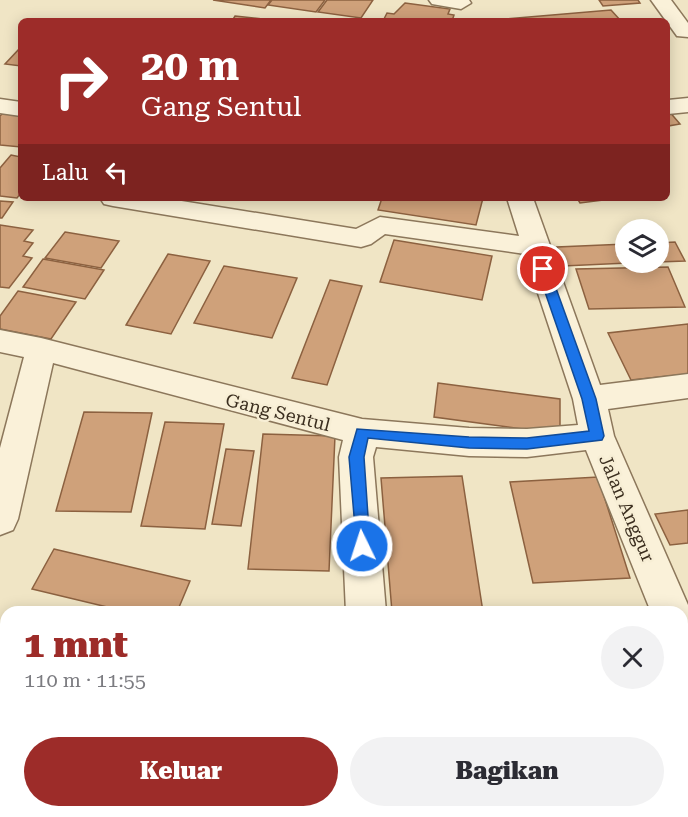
<!DOCTYPE html>
<html lang="id">
<meta charset="utf-8">
<style>
body{margin:0;font-family:"Roboto Serif",serif;background:#f2f2f3;color:#2b2b33;height:100vh;display:flex;flex-direction:column;font-size:22px;white-space:nowrap}
*{box-sizing:border-box;margin:0}
p{font-size:20px;color:#7c7c81}
.icon{flex:none;width:33px;height:33px;fill:none;stroke:currentColor;stroke-width:2;stroke-linecap:round;stroke-linejoin:round}
.map{position:relative;flex:1;overflow:hidden}
.sheet{position:absolute;left:0px;top:606px;width:688px;height:212px;display:flex;flex-direction:column;background:#fff;border-radius:18px 18px 0 0;box-shadow:0 3px 15px #0003}
.sheet>*{flex:none}
.hud{position:absolute;left:18px;top:18px;width:652px;height:183px;border-radius:9px;box-shadow:0 3px 15px #0003;background:#9d2c29;color:#fff;overflow:hidden}
.fabs{position:absolute;left:615px;top:219px;display:grid;gap:12px}
.fabs a{display:grid;place-items:center;width:54px;height:54px;border-radius:50%;background:#fff;box-shadow:0 3px 15px #0003;font-size:30px}
.pin{position:absolute;display:grid;place-items:center;width:51px;height:51px;color:#fff;margin:-26px;border:3px solid #fff;border-radius:50%;box-shadow:0 2px 6px #0007}
.me{position:absolute;width:66px;margin:-33px;rotate:356deg;stroke-linejoin:round;filter:drop-shadow(0 0 4px #0008)}
.turn{display:flex;align-items:center;gap:21px;height:126px;padding:0 24px;font-size:27px}
.turn .icon{width:78px;height:78px;stroke-width:2.5}
.turn b{display:block;font-size:42px;line-height:51px}
.then{display:flex;align-items:center;height:57px;padding:0 24px;background:#0003;gap:12px;font-size:22px}
.round{display:grid;place-items:center;flex:none;width:63px;height:63px;border-radius:32px;background:#f2f2f3}
.head{display:flex;align-items:center;justify-content:space-between;height:102px;padding:0 24px}
h1{font-size:36px;font-weight:800;line-height:45px;color:#9d2c29}
.action{display:flex;gap:12px;margin-top:auto;padding:12px 24px}
.action a{flex:1;height:69px;border-radius:36px;background:#9d2c29;color:#fff;font-size:24px;font-weight:800;line-height:69px;text-align:center}
.action a+a{background:#f2f2f3;color:#2b2b33}
.map>svg:first-child{display:block}
</style>
<div class="map">
<svg width="688" height="817" viewBox="0 0 688 817">
<rect width="100%" height="100%" fill="#f0e5c5"/>
<g fill="#cfa17a" stroke="#8c6140" stroke-width="1.5">
<polygon points="213,0 271,0 265,8"/>
<polygon points="272,0 325,0 316,12 268,5"/>
<polygon points="327,0 373,0 361,18 318,12"/>
<polygon points="599,0 638,0 640,3 603,6"/>
<polygon points="405,3 450,9 448,14 454,15 452,21 383,21 387,13 394,14"/>
<polygon points="611,10 621,21 492,20"/>
<polygon points="235,16 281,21 232,21"/>
<polygon points="21,47 21,66 5,64"/>
<polygon points="668,110 680,124 668,126"/>
<polygon points="4,112 21,114 21,147 0,145 0,116"/>
<polygon points="11,155 21,157 21,193 17,198 0,196 0,168"/>
<polygon points="382,198 483,198 476,225 378,210"/>
<polygon points="577,198 619,198 580,203"/>
<polygon points="0,201 13,202 2,218 0,218"/>
<polygon points="0,225 33,230 24,241 33,243 23,256 32,258 9,288 0,287"/>
<polygon points="65,232 119,241 101,268 45,258"/>
<polygon points="394,240 492,256 482,300 380,282"/>
<polygon points="675,242 685,261 658,262 658,243"/>
<polygon points="626,244 626,262 650,262 563,266 557,247"/>
<polygon points="168,254 210,261 171,334 126,325"/>
<polygon points="43,259 104,270 85,299 23,287"/>
<polygon points="224,266 297,278 272,338 194,323"/>
<polygon points="668,267 685,307 589,309 576,269"/>
<polygon points="330,280 362,286 327,385 292,378"/>
<polygon points="18,291 76,302 51,339 0,329 0,316"/>
<polygon points="688,324 688,374 631,380 608,333"/>
<polygon points="438,383 560,399 560,434 434,417"/>
<polygon points="84,412 152,413 131,512 56,511"/>
<polygon points="165,422 224,424 205,529 141,526"/>
<polygon points="263,434 335,436 329,571 248,569"/>
<polygon points="226,449 254,451 241,526 212,524"/>
<polygon points="462,476 483,612 392,612 381,478"/>
<polygon points="598,477 630,578 533,583 510,482"/>
<polygon points="688,510 688,543 670,545 655,514"/>
<polygon points="54,549 190,581 177,612 128,612 32,589"/>
<polygon points="632,607 634,612 581,611"/>
<polygon points="682,697 688,713 688,733 682,733"/>
<polygon points="6,770 6,812 105,812 104,817 0,817 0,771"/>
<polygon points="160,812 333,812 334,817 159,817"/>
<polygon points="412,812 525,812 527,817 413,817"/>
</g>
<g fill="none" stroke-linecap="round" stroke-linejoin="round">
<defs>
<g id="street">
<polygon points="429,0 469,0 471,3 461,9 432,4"/>
<polygon points="651,0 671,0 688,23 688,37 677,36"/>
<polygon points="688,98 688,112 668,114 668,100"/>
<polygon points="0,99 21,102 21,116 0,113"/>
<polygon points="100,198 163,198 356,229 380,217 519,236 507,198 533,198 600,385 688,374 688,398 608,409 614,436 688,605 688,673 682,670 682,612 651,612 586,450 527,457 469,456 376,447 373,457 386,612 346,612 339,457 343,440 53,363 18,519 13,530 0,535 0,448 24,357 0,352 0,330 41,338 362,419 469,428 527,429 578,425 573,399 525,254 385,234 371,244 361,247 113,206 104,204"/>
</g>
</defs>
<use href="#street" stroke="#8c775b" stroke-width="3"/>
<use href="#street" fill="#faf1d9" fill-rule="evenodd"/>
</g>
<polygon fill="#1a73e8" stroke="#114b97" stroke-width="1.5" points="543,265 549,269 596,399 604,436 602,440 527,449 469,448 368,438 364,457 370,546 368,551 357,551 349,457 357,429 469,437 527,438 589,431 582,399 537,269"/>
<g text-anchor="middle" dominant-baseline="central" stroke-width="5" stroke-linejoin="round" paint-order="stroke">
<g font-size="18" fill="#3b2e1f" stroke="#f7eed5">
<text transform="translate(278 412) rotate(14)">Gang Sentul</text>
<text transform="translate(627 508) rotate(67)">Jalan Anggur</text>
</g>
</g>
</svg>
<div class="fabs">
<a><svg class="icon" aria-label="layers" viewBox="0 0 24 24"><path d="M12 4l9 5-9 5-9-5zM3 14l9 5 9-5"/></svg></a>
</div>
<div class="pin" style="left:543px;top:269px;background:#d93025"><svg class="icon" aria-label="arrive" viewBox="0 0 24 24"><path d="M6 21V4h12l-3 4 3 4H6"/></svg></div>
<svg class="me" style="left:362px;top:546px" viewBox="-20 -20 40 40"><circle r="17" fill="#1a73e8" stroke="#fff" stroke-width="3"/><path d="M0-11L8 9 0 5-8 9z" fill="#fff"/></svg>
<div class="hud">
<div class="turn"><svg class="icon" aria-label="right" viewBox="0 0 24 24"><path d="M7 20v-9h11M14 6l5 5-5 5"/></svg><div><b>20 m</b>Gang Sentul</div></div>
<div class="then">Lalu<svg class="icon" aria-label="left" viewBox="0 0 24 24"><path d="M17 20v-9H6M10 6l-5 5 5 5"/></svg></div>
</div>
<section class="sheet">
<div class="head"><div><h1>1 mnt</h1><p>110 m · 11:55</p></div><a class="round"><svg class="icon" aria-label="close" viewBox="0 0 24 24"><path d="M6 6l12 12M18 6L6 18"/></svg></a></div>
<div class="action"><a>Keluar</a><a>Bagikan</a></div>
</section>
</div>
